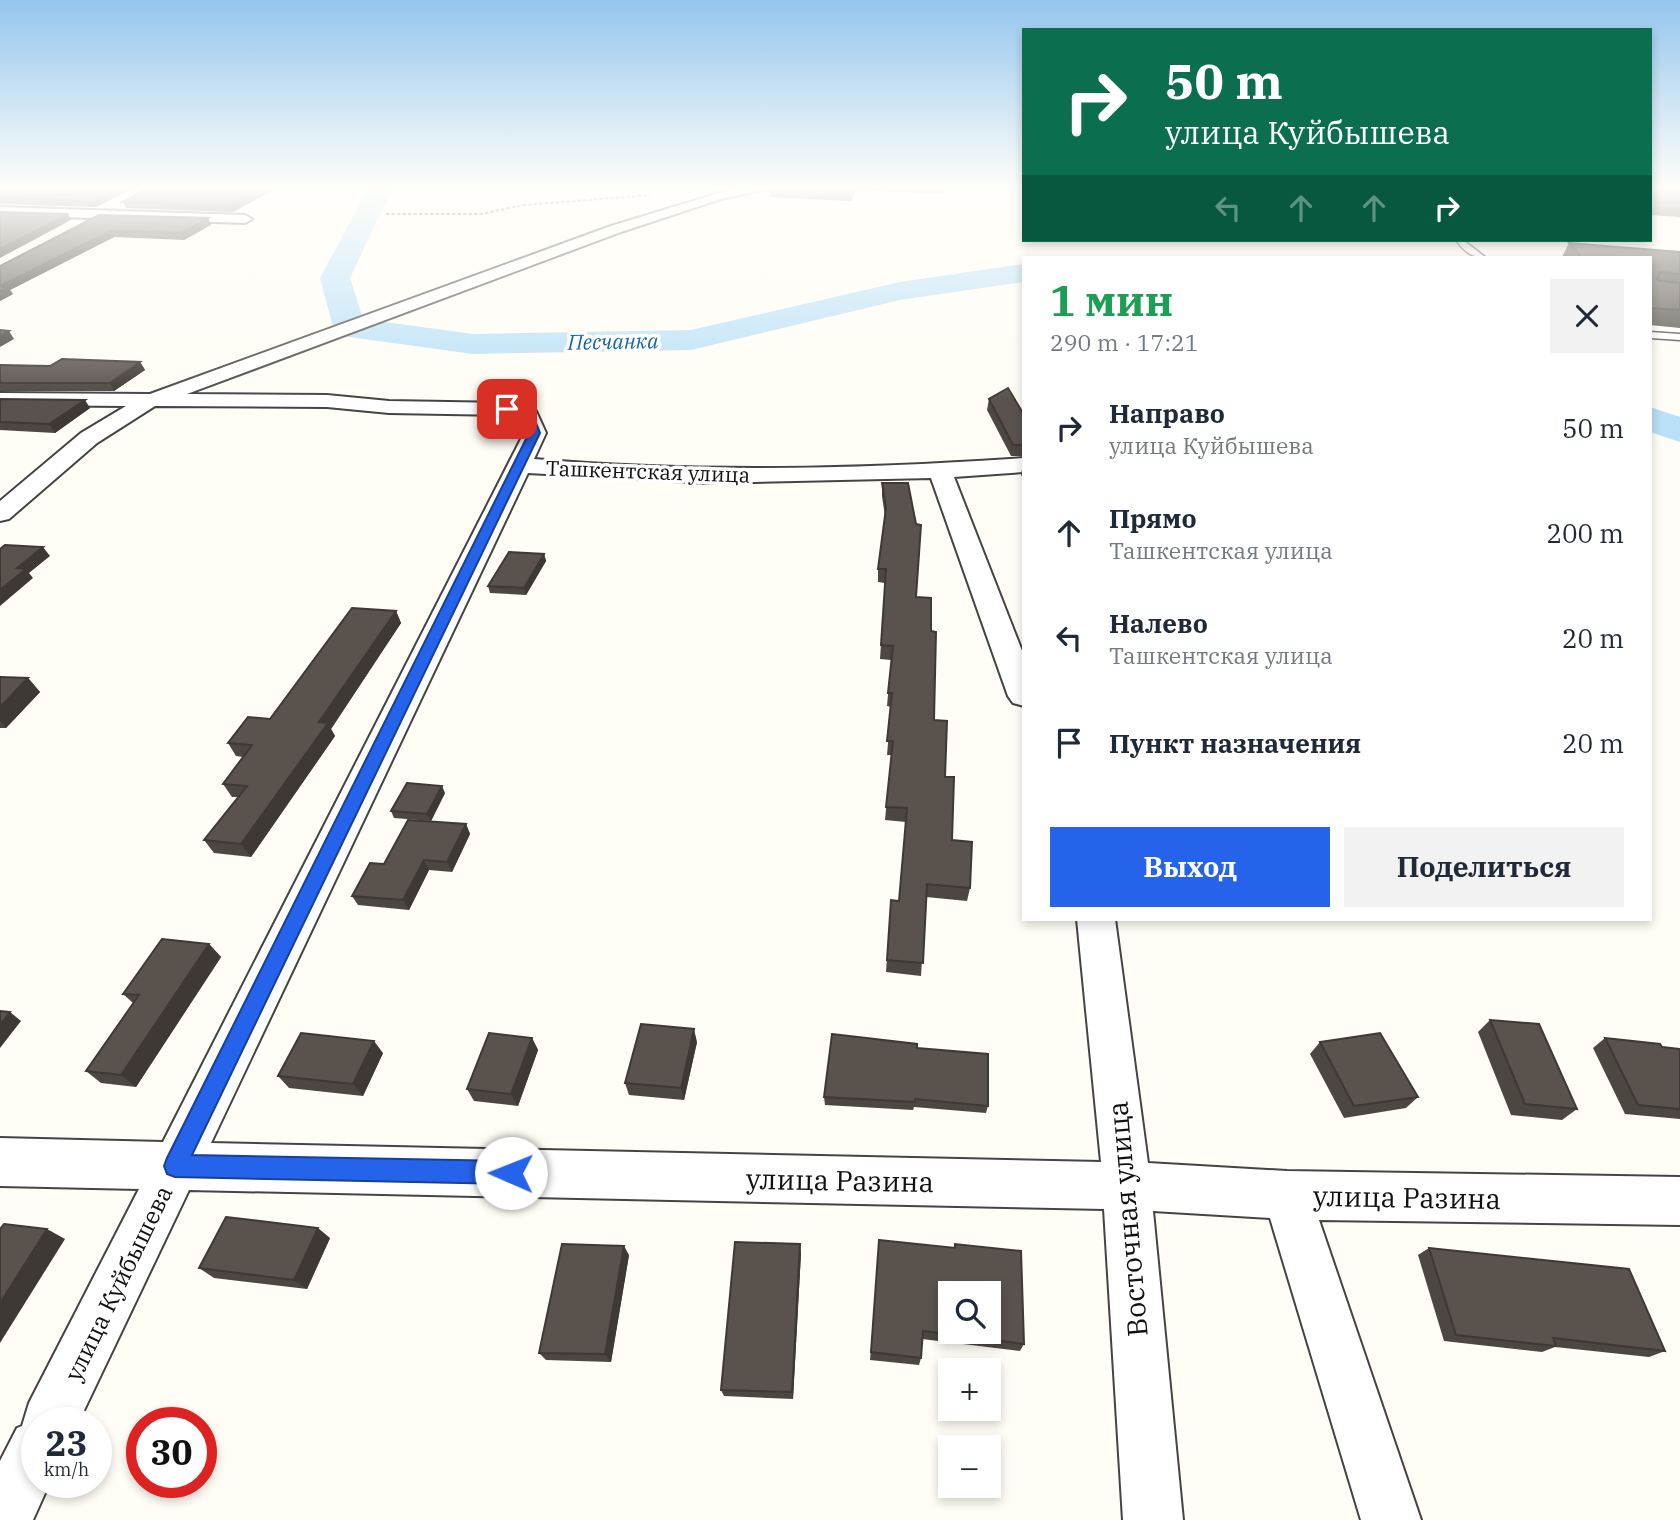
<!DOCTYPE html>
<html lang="ru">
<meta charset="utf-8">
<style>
body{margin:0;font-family:"IBM Plex Serif",serif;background:#f2f2f3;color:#1f2937;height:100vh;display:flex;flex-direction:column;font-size:26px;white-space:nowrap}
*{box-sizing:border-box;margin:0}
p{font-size:23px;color:#747a83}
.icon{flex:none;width:38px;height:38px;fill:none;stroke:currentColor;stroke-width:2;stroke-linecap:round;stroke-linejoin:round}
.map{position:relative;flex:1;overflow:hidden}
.side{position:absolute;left:1022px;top:256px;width:630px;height:665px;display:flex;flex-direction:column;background:#fff;border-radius:0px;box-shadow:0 4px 10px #0003}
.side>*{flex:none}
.hud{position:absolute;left:1022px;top:28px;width:630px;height:214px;border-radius:0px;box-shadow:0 4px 10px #0003;background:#0b6e4f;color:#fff;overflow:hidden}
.fabs{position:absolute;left:938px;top:1281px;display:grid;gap:14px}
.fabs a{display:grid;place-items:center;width:63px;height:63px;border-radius:0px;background:#fff;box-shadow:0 4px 10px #0003;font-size:35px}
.speed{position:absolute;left:21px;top:1407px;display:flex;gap:14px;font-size:35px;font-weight:700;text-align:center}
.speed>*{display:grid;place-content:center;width:91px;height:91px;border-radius:50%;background:#fff;box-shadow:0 4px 10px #0003;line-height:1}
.speed small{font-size:18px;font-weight:400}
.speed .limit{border:10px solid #d22;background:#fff;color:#111}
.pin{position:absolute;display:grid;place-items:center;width:60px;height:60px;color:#fff;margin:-30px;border-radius:14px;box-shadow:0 4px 10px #0006}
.me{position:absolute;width:77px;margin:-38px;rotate:271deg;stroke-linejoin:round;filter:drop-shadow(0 0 5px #0008)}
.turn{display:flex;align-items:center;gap:24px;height:147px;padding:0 28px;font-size:32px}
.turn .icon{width:91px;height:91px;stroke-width:2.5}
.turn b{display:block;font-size:49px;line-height:60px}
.lanes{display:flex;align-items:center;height:66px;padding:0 28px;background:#0003;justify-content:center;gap:35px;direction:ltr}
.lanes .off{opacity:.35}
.round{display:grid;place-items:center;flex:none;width:74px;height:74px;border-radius:0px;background:#f2f2f3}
.head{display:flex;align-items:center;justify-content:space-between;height:119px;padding:0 28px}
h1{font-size:42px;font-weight:800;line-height:52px;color:#1e9e55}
.cta{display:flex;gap:14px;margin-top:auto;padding:14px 28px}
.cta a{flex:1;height:80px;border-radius:0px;background:#2563eb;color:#fff;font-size:28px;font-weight:800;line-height:80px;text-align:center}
.cta a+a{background:#f2f2f3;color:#1f2937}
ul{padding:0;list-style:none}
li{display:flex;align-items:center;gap:21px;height:105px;padding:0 28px}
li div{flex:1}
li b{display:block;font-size:26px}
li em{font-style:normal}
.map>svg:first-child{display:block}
</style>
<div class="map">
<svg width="1680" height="1520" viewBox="0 0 1680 1520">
<rect width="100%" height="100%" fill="#fffdf5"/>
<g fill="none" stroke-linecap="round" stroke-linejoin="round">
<g fill="#b9e0f7" fill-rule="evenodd">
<polygon points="369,187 393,187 350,278 363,319 473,334 691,330 900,282 1024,264 1024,282 900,300 691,350 473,354 349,337 338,334 333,327 320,278"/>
<polygon points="1650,407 1680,417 1680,442 1650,432"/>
</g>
<defs>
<g id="service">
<path d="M1456,240H1463L1485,257C1471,258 1463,250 1456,240Z"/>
<polygon points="1650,332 1680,334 1680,340 1650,338"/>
</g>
<g id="minor">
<path d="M739,187H765L763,190L721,199L621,232L187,394L327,395L389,401L507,403L536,411L546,433L534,459C698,473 860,469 1024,458V472L954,477L1024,656V706L1013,703L1008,696L931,478L708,483L528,473L211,1143L1101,1162L1077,919H1115L1148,1163L1287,1171L1680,1177V1225L1319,1220L1421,1520H1361L1270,1218L1153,1211L1183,1520H1123L1104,1209L189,1190L78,1423H37V1482H50L33,1520H0V1461L17,1428L22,1426L29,1403L139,1189L0,1186V1138L163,1142L524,433L519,420L505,415L389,413L327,407L155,406L97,443L9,519L0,521V501L81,433L126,406L0,405V393L150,394L611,226Z"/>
<polygon points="0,207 245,215 252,219 245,223 0,215"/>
</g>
</defs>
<use href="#service" stroke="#444" stroke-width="3"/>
<use href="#minor" stroke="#444" stroke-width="4"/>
<polyline stroke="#333" stroke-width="2" stroke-dasharray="3.5 2" stroke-linecap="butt" points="386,214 480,214 524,205 650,195"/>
<use href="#service" fill="#fff" fill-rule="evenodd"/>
<use href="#minor" fill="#fff" fill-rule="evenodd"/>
</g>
<g fill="#4d4742">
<polygon points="0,187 135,187 96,207 0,204"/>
<polygon points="278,187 233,212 126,208 123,202"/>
<polygon points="773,187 945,187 943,194 856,190 851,201 770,197 770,191"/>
<polygon points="1650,187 1680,187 1680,217 1650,215"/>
<polygon points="99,215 208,218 211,225 184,240 114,237 10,290 13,294 0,301 0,266"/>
<polygon points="1569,243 1680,252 1680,328 1650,325 1650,257 1562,257"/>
<polygon points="140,362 145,370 114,391 0,391 0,365 50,366"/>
<polygon points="0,399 90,408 55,433 0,430"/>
<polygon points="989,399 1024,415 1024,456 1011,456 987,410"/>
<polygon points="1023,463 1024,463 1024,480 1021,475"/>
<polygon points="882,483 916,597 931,631 934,720 945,777 952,840 970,888 967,901 926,897 921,976 886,972 891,900 899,901 906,822 885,820 891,755 887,755 891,707 887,706 891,660 880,659 885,583 878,582 878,569 885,517 882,496"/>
<polygon points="544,554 546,561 526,595 490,593 488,586"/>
<polygon points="396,611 401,623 331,729 335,736 251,857 214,853 204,840 238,797 232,797 223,784 243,757 236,756 228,743 270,719"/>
<polygon points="0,677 28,678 40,692 6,728 0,728"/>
<polygon points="445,793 431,821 394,818 391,811"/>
<polygon points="466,824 470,834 452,872 429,870 409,910 358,905 352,896 384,864"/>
<polygon points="209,944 221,957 136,1087 101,1083 86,1071 133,1003 123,994"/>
<polygon points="1490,1020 1577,1109 1562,1120 1511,1115 1478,1032"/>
<polygon points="532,1038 538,1050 518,1106 474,1101 467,1089"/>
<polygon points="1605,1038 1680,1049 1680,1119 1625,1114 1593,1048"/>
<polygon points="697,1042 684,1100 629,1095 625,1083"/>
<polygon points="1320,1042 1418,1097 1406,1108 1344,1118 1310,1054"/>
<polygon points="917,1048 988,1106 986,1113 914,1107 913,1110 825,1105 824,1097"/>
<polygon points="383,1053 363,1096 289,1088 278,1076"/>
<polygon points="330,1238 307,1289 214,1278 199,1268"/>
<polygon points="879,1240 953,1248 955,1244 1024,1344 1020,1351 922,1339 921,1358 919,1365 870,1360"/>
<polygon points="1429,1248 1665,1351 1649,1357 1555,1347 1542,1352 1444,1341 1418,1255"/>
<polygon points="801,1253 793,1399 724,1396 721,1390"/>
<polygon points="629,1255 611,1362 546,1360 539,1353"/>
</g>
<g fill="#3f3936">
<polygon points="121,187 135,187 96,207 93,201"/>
<polygon points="265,187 278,187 233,212 231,206"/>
<polygon points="854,187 856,187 856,190 851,201 851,194"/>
<polygon points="68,214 71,220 0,258 0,249"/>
<polygon points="208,218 211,225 184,240 181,233"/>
<polygon points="111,231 114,237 10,290 13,294 0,301 0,286"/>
<polygon points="9,331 14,339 0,347 0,336"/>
<polygon points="140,362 145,370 114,391 110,383"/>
<polygon points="85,400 90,408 55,433 49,424"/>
<polygon points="43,547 50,556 29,573 33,578 0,606 0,590 17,568"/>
<polygon points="544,554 546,561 526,595 524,588"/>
<polygon points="396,611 401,623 331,729 335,736 251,857 241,844 319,722"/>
<polygon points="28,678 40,692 6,728 0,721 0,707"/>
<polygon points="442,786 445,793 431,821 427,814"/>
<polygon points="466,824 470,834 452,872 447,862"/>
<polygon points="424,860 429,870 409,910 403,900"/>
<polygon points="209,944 221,957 136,1087 121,1075"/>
<polygon points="10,1012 21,1021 0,1048 0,1025"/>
<polygon points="694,1029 697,1042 684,1100 681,1088"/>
<polygon points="532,1038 538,1050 518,1106 511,1094"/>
<polygon points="374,1041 383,1053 363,1096 353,1084"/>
<polygon points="318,1228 330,1238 307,1289 294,1280"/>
<polygon points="47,1229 65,1239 0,1343 0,1303"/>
<polygon points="800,1244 801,1253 793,1399 792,1392"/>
<polygon points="624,1246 629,1255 611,1362 605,1354"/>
</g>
<g fill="#5a524d" stroke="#3f3936" stroke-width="2" fill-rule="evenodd">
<polygon points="0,187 121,187 93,201 0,198"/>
<polygon points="150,187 265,187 231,206 123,202"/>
<polygon points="773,187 854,187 851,194 770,191"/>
<polygon points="1650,187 1680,187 1680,203 1650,201"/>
<polygon points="0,212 68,214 0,249"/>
<polygon points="99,215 208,218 181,233 111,231 0,286 0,266"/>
<polygon points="1569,243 1680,252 1680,274 1660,272 1657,279 1659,281 1680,283 1680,310 1650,308 1650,257 1581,257"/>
<polygon points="0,287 9,287 0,291"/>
<polygon points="0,330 9,331 0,336"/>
<polygon points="62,359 140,362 110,383 0,383 0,365 50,366"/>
<polygon points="1008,388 1024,415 1024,445 1013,445 989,399"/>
<polygon points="0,399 85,400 49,424 0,422"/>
<polygon points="882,483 908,483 916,524 921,525 916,597 931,598 931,631 936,632 934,720 947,721 945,777 954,777 952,840 972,842 970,888 927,884 923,963 887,960 891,900 899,901 907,808 886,807 893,741 887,741 892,693 888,693 893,646 881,645 886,569 878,569 886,508"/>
<polygon points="5,545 43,547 17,568 26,569 0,590 0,549"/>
<polygon points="509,552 544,554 524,588 488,586"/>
<polygon points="352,608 396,611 319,722 328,723 241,844 204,840 247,786 223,784 252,745 228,743 248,717 270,719"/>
<polygon points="0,677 28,678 0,707"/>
<polygon points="407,783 442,786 427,814 391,811"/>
<polygon points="408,820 466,824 447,862 424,860 403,900 352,896 370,863 384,864"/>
<polygon points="162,939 209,944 121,1075 86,1071 139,995 123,994"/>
<polygon points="0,1011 10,1012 0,1025"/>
<polygon points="1490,1020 1539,1024 1577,1109 1525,1104"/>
<polygon points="641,1024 694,1029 681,1088 625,1083"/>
<polygon points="301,1033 374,1041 353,1084 278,1076"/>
<polygon points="489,1033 532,1038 511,1094 467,1089"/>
<polygon points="1380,1033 1418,1097 1354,1106 1320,1042"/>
<polygon points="832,1034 917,1044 917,1048 988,1054 988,1106 915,1099 915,1102 824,1097"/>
<polygon points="1605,1038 1660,1044 1662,1047 1680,1049 1680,1109 1638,1105"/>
<polygon points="226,1217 318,1228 294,1280 199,1268"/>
<polygon points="4,1224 47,1229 0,1303 0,1229"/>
<path d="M879,1240L955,1248V1244L1021,1251L1024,1344L923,1331L921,1358L871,1352ZM950,1293H989V1332H950Z"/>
<polygon points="735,1242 800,1244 792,1392 721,1390"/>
<polygon points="562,1244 624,1246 605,1354 539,1353"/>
<polygon points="1429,1248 1629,1269 1665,1351 1553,1338 1556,1346 1456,1335"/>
</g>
<linearGradient id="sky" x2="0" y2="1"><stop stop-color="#95c6ee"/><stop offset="0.47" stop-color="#fffefa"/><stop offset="1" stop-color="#fffefa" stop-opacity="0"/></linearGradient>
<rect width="1680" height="400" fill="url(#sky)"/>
<polygon fill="#2563eb" stroke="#184099" stroke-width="2" points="507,406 532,413 540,433 192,1155 511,1161 519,1165 522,1173 519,1181 511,1184 175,1177 167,1174 164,1166 167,1158 529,433 524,418 504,411 502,409"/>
<g text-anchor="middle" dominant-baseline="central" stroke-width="7" stroke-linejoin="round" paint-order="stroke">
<g font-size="21" font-style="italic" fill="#1768a6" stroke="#fff">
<text transform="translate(613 341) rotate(-1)">Песчанка</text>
</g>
<g font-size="21" fill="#111" stroke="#fff">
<text transform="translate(648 471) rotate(2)">Ташкентская улица</text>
</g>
<g font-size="24" fill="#111" stroke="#fff">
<text transform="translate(118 1283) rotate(-64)">улица Куйбышева</text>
</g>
<g font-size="28" fill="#111" stroke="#fff">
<text transform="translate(840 1180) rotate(1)">улица Разина</text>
<text transform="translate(1407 1197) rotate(1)">улица Разина</text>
<text transform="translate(1127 1219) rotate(-95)">Восточная улица</text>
</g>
</g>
</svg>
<div class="fabs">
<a><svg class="icon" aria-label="search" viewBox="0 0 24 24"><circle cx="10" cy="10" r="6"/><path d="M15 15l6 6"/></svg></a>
<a>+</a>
<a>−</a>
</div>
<div class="speed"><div>23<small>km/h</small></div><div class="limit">30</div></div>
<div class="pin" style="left:507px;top:409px;background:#d93025"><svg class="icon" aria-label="arrive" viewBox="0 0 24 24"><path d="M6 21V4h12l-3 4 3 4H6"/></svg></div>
<svg class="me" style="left:511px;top:1173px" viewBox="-20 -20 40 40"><circle r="19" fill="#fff"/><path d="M0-13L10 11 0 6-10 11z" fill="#2563eb"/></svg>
<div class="hud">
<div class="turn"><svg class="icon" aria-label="right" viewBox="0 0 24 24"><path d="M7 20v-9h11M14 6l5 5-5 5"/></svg><div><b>50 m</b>улица Куйбышева</div></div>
<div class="lanes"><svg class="icon off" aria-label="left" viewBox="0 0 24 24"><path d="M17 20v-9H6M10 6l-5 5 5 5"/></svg><svg class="icon off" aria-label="ahead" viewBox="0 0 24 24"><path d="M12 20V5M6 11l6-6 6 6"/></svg><svg class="icon off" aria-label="ahead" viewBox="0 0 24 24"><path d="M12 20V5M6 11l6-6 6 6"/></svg><svg class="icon" aria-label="right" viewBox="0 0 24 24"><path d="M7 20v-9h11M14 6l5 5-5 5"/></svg></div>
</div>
<section class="side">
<div class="head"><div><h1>1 мин</h1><p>290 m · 17:21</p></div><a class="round"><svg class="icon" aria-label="close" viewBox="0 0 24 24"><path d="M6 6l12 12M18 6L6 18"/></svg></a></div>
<ul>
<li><svg class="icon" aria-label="right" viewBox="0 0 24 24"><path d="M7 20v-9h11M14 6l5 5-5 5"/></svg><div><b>Направо</b><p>улица Куйбышева</p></div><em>50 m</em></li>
<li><svg class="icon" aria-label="ahead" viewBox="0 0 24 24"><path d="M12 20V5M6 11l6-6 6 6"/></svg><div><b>Прямо</b><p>Ташкентская улица</p></div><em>200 m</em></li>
<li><svg class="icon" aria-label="left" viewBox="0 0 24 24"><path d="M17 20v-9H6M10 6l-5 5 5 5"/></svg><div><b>Налево</b><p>Ташкентская улица</p></div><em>20 m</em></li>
<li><svg class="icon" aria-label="arrive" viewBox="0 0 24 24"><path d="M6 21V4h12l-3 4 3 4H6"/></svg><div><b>Пункт назначения</b></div><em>20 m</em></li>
</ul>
<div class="cta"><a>Выход</a><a>Поделиться</a></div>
</section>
</div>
